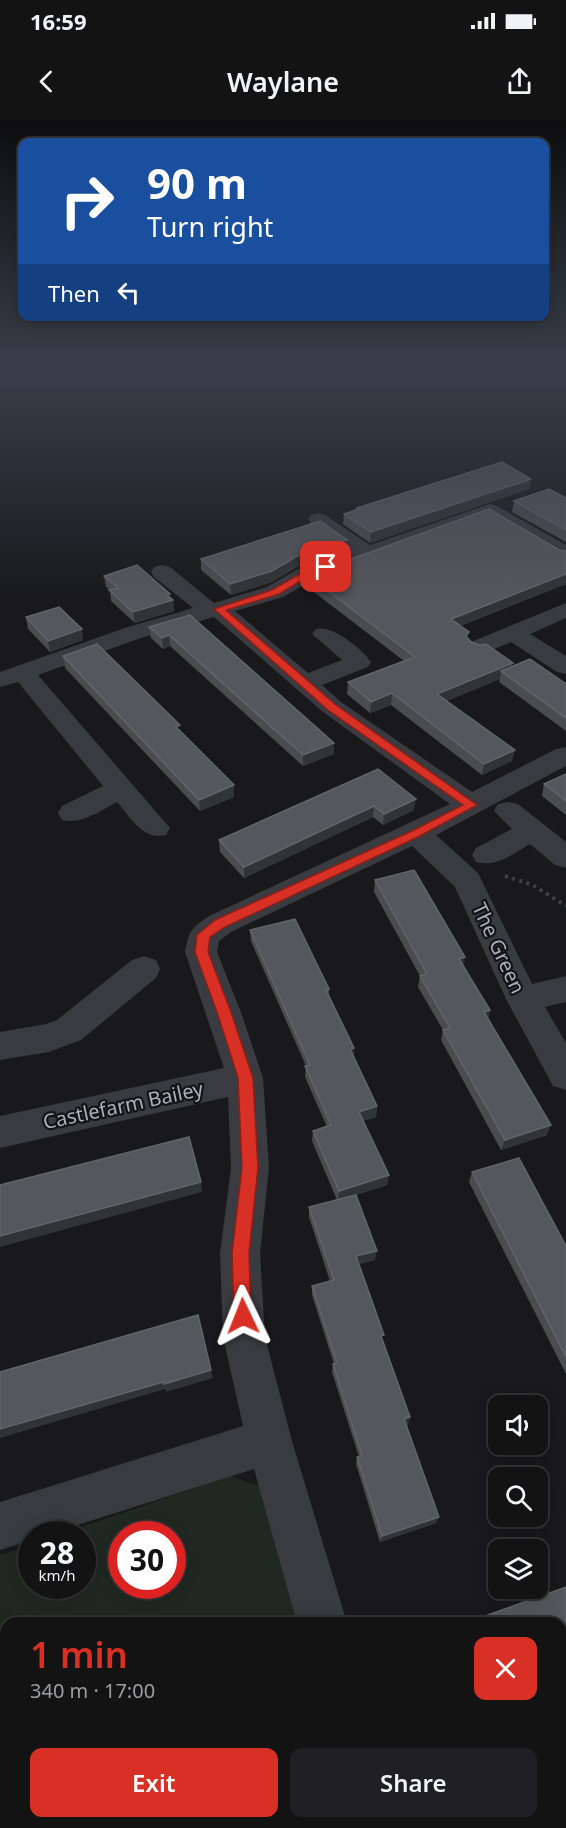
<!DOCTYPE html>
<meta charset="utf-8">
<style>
body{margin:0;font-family:"Noto Sans",sans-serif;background:#202022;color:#f1f3f6;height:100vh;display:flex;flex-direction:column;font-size:22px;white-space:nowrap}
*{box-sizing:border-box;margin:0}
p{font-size:20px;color:#9d9ea0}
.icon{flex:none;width:33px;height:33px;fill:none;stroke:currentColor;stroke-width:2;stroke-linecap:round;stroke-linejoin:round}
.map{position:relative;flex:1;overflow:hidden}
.details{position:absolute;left:0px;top:1497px;width:567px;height:212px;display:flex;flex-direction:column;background:#131314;border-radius:18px 18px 0 0;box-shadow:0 3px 15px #0003,0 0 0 2px #323234}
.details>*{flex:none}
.hud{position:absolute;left:18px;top:18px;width:531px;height:183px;border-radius:12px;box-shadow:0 3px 15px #0003,0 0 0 2px #323234;background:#1a4fa0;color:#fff;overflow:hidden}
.fabs{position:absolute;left:488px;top:1275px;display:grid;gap:12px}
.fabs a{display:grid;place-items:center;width:60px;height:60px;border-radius:12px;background:#131314;box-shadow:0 3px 15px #0003,0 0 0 2px #323234;font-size:30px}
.speed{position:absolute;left:18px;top:1401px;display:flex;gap:12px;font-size:30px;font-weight:700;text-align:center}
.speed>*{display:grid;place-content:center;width:78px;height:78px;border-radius:50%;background:#131314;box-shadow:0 3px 15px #0003,0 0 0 2px #323234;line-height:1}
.speed small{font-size:15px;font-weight:400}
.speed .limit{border:9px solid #d22;background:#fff;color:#111}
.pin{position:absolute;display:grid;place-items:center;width:51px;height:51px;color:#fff;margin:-26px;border-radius:12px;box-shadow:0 3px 9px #0006}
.me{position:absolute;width:66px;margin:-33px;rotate:358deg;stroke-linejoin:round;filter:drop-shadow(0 0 4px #0008)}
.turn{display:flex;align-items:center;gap:21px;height:126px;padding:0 30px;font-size:27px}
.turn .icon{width:78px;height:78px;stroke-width:2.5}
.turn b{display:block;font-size:42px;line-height:51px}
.then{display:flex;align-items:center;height:57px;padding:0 30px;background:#0003;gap:12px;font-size:22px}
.round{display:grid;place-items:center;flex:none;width:63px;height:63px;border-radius:12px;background:#202022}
.headline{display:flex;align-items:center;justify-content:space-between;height:102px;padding:0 30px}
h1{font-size:36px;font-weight:600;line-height:45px;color:#d93025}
.primary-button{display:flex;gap:12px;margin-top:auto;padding:12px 30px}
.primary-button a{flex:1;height:69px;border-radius:12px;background:#d93025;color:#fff;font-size:24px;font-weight:600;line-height:69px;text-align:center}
.primary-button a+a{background:#202022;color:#f1f3f6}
.status{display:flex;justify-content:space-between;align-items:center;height:42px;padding:0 30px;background:#131314;direction:ltr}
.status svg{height:16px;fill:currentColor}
header{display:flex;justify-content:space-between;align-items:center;height:78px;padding:0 30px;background:#131314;font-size:27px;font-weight:600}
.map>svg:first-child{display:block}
</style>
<div class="status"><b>16:59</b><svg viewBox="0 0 49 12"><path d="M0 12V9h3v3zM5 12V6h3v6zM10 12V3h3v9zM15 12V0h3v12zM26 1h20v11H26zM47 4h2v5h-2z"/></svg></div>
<header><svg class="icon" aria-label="back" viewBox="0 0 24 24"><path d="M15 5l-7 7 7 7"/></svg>Waylane<svg class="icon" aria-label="share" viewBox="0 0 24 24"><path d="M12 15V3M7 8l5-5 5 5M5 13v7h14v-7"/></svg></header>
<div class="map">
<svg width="566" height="1708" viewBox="0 0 566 1708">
<rect width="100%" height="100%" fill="#19191b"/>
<path fill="#202921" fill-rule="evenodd" d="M230,1356L265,1368L304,1503H6V1702H371L374,1708H0V1435L31,1425L32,1466H82V1414H61ZM122,1414H172V1466H122Z"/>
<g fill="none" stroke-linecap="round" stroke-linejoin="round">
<polyline stroke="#3f4247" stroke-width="2" stroke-dasharray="1.5 2" stroke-linecap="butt" points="560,244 566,248"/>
<polyline stroke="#3f4247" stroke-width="4" stroke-dasharray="3 4.5" stroke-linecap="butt" points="505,756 533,765 566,786"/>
<g fill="#393b40" fill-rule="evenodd">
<path d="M490,384L497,386L566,425V440L558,439L488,397L314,459L283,477L235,491L308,553L342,540L312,514L316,509C333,505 361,528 371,542L368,547L322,565L341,582L472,672L556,629L566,627V646L436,715L478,753L532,864L566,856V882L545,887L566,923V970L553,966L506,879L455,767L412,726L231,812L219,821L217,832L242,895L263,958L269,1048L260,1133L265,1217L292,1321L347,1503H297L254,1349L49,1414H32V1420L0,1430V1382L243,1306L223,1217L220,1133L231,1048L228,977L0,1028V996L224,948L185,832C189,811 191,808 209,796L450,684L323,592L214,497L141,518L38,555L170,708L166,715C143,721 131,698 117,682C100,691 81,705 62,700L58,693L62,686L103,666L18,562L0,567V552L125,508L193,488L154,457L151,452L154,447L162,445L170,447L214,483L267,467L298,449L351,431L311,403L308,399L311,395L318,393L325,395L370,425Z"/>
<polygon points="566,483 566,498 530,514 566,536 566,554 557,552 511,522 487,532 479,534 471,532 467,527 471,522"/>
<path d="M508,682L518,684L566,722V748L555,745L530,724C513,734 496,748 476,742L472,735L476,728L512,709L494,691L498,684Z"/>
<polygon points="144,836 156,840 160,849 156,858 81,920 49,932 0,940 0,912 46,904 57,900 132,840"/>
<polygon points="566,1638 566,1694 561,1696 561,1640"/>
<polygon points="410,1702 508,1702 506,1708 412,1708"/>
</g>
</g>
<g fill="#4a4c50">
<polygon points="531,359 529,369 370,423 343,404 344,394 357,390 357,388"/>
<polygon points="566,378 566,422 512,392 514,381"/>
<polygon points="347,420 346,430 297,447 272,462 231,475 201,450 201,439"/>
<polygon points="559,430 566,431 566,464 460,506 471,522 512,546 566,564 566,611 499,562 500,559 446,581 512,641 482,655 391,585 370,593 347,574 348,562 404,541 306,466 307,455"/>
<polygon points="104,456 170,474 170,477 173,480 174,491 135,503 111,481 110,470 106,467"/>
<polygon points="190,495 334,634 303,646 170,526 163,529 151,518 149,507"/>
<polygon points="26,497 83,520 50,532 28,509"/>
<polygon points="63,536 180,611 234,677 200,691 65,548"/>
<polygon points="378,649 414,690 383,705 373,697 244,758 220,732 219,720"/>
<polygon points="566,654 566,695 542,676 544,664"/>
<polygon points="375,760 463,846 490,890 488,899 547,1015 501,1030 441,920 443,910 418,867 420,856 374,772"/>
<polygon points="250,810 329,869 329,876 354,928 353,937 377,986 376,997 363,1001 389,1055 387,1065 356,1075 375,1140 359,1144 383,1222 410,1297 408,1304 407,1305 436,1403 380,1422 356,1344 357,1337 359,1337 332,1252 333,1244 334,1244 312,1175 312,1166 330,1161 309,1097 309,1087 337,1080 312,1021 313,1011 327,1007 305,957 306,946 251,821"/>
<polygon points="472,1052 566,1126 566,1254 469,1062"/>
</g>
<g fill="#323336">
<polygon points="531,359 529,369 370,423 371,412"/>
<polygon points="347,420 346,430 297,447 272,462 231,475 230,464 297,436"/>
<polygon points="566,454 566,464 449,510 451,499"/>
<polygon points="170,474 170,481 173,480 174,491 135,503 133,492"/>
<polygon points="82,509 83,520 50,532 48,521"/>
<polygon points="169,515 170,526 163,529 162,518"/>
<polygon points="513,543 511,554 501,551 500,559 435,586 437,574"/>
<polygon points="392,573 391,585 370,593 371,582"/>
<polygon points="334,623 334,634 303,646 303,635"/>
<polygon points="515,630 512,641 482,655 484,644"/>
<polygon points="234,665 234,677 200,691 199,680"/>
<polygon points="416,679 414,690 383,705 384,694"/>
<polygon points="374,686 373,697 244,758 244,747"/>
<polygon points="465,837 463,848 459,839"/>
<polygon points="490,890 487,901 484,892"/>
<polygon points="354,928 353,938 350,929"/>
<polygon points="377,986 376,997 358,1002 359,992"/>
<polygon points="551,1005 547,1015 501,1030 505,1020"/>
<polygon points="389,1055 387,1065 338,1081 339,1071"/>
<polygon points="201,1062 202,1072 0,1127 0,1116"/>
<polygon points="377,1131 375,1140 355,1145 356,1136"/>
<polygon points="211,1250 213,1258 166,1272 165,1269 0,1318 0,1309 163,1262"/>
<polygon points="410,1297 408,1304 402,1306 404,1299"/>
<polygon points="439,1397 436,1403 380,1422 382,1416"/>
</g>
<g fill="#55575c" stroke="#62656a" stroke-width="1.5">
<polygon points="502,342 531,359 371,412 344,394 359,389 357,388"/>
<polygon points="549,369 566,378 566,410 514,381"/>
<polygon points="489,389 559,430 566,431 566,454 451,499 469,512 466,516 471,522 480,525 486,524 513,543 437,574 515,630 484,644 392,573 371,582 348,562 415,537 307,455"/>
<polygon points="320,401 347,420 297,436 272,451 230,464 201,439"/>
<polygon points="137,445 170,474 167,475 173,480 133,492 109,470 118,468 104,456"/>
<polygon points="59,487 82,509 48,521 26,497"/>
<polygon points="190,495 334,623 303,635 169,515 162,518 149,507"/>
<polygon points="97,524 180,605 176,607 234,665 199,680 63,536"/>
<polygon points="530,539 566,564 566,598 501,551"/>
<polygon points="378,649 416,679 384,694 374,686 244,747 219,720"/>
<polygon points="566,654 566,681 544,664"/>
<polygon points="414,750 465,837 459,839 490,890 484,892 551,1005 505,1020 443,910 450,908 420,856 427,854 375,760"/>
<polygon points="295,799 329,869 326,870 354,928 350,929 377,986 359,992 389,1055 339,1071 313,1011 331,1005 305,946 310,945 250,810"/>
<polygon points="189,1017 201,1062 0,1116 0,1065"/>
<polygon points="519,1038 566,1126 566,1237 472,1052"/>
<polygon points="356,1075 377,1131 356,1136 384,1215 381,1216 410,1297 404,1299 439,1397 382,1416 357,1337 362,1336 333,1244 337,1243 312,1166 334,1160 309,1087"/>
<polygon points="198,1195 211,1250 164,1264 163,1262 0,1309 0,1252"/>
<polygon points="566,1467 566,1552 561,1554 561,1503 466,1503"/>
</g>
<linearGradient id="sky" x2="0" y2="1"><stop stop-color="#0e0e0f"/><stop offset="0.51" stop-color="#383e4a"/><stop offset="1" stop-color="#383e4a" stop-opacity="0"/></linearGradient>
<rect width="566" height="483" fill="url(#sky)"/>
<polygon fill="#d93025" stroke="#8d1f18" stroke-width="1.5" points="323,445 331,447 309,456 279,474 226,490 336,585 477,685 420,716 225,807 210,817 208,832 232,895 253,958 258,1048 249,1133 251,1196 249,1202 243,1204 237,1202 234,1196 232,1133 242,1048 238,958 218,895 195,832 197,815 215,800 412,711 463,685 328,590 214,489 272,470 303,452"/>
<g text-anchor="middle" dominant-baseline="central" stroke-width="4.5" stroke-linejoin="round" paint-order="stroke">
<g font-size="20" fill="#aab1bb" stroke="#141416">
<text transform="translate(499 828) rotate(65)">The Green</text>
<text transform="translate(123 985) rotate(-12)">Castlefarm Bailey</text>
</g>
</g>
</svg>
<div class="fabs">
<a><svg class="icon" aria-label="sound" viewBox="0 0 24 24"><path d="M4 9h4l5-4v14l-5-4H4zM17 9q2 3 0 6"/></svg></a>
<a><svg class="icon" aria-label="search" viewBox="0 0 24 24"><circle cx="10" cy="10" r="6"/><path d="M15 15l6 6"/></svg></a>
<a><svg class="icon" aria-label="layers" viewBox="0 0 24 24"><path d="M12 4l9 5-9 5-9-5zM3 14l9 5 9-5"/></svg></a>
</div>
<div class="speed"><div>28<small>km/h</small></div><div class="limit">30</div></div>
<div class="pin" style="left:326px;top:447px;background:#d93025"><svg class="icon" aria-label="arrive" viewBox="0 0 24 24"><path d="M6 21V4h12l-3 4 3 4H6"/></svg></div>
<svg class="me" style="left:243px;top:1196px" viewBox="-20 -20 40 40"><path d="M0-17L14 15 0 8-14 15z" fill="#d93025" stroke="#fff" stroke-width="4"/></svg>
<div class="hud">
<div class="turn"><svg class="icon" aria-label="right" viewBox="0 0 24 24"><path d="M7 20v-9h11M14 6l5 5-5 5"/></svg><div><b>90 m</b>Turn right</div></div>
<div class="then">Then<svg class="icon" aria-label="left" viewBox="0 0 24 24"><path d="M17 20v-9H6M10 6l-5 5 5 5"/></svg></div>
</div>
<section class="details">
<div class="headline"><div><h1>1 min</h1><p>340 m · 17:00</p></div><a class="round" style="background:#d93025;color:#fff"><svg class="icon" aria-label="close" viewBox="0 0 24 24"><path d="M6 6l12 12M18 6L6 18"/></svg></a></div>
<div class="primary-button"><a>Exit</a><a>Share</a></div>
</section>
</div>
